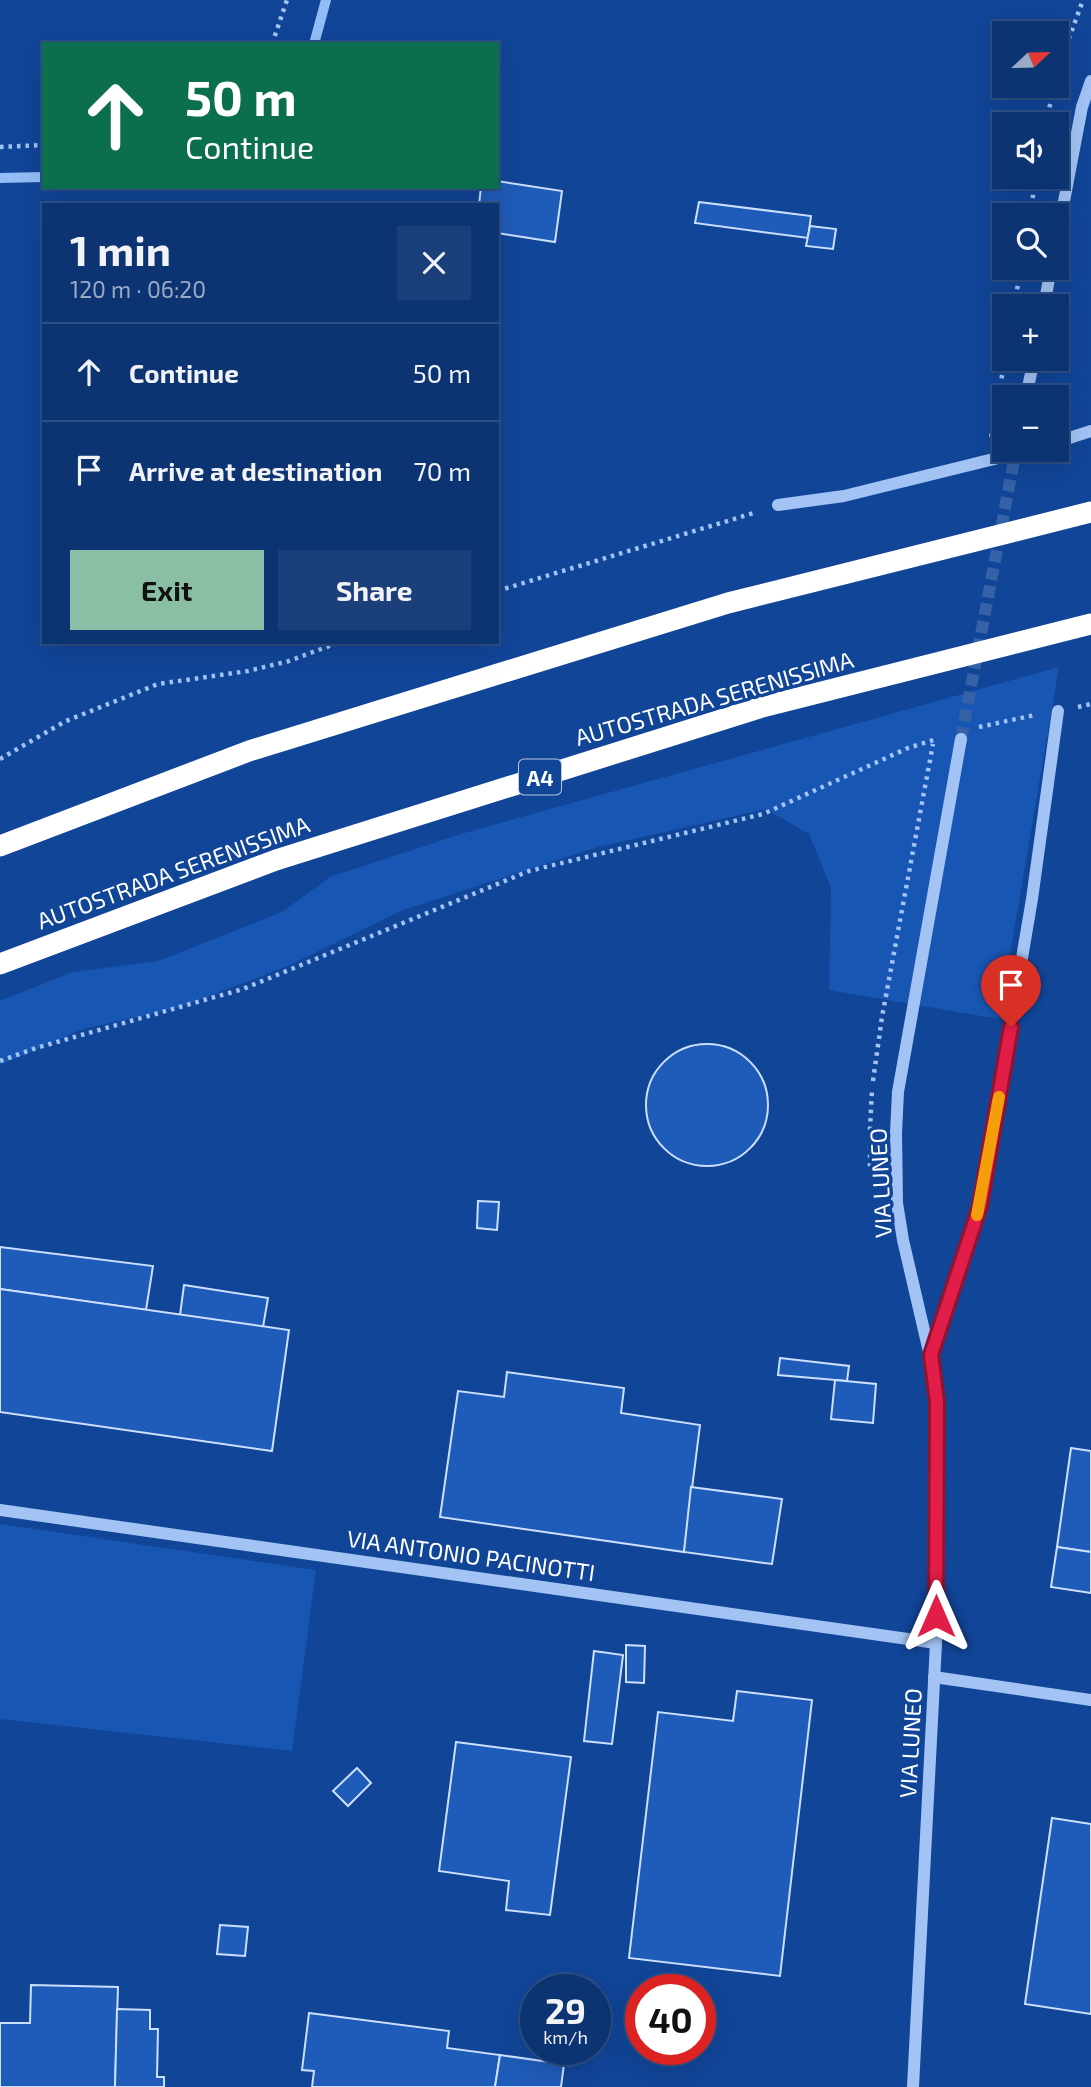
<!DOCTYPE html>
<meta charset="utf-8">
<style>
body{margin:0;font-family:"Exo 2",sans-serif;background:#1b3f7a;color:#f1f3f6;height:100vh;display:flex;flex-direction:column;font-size:26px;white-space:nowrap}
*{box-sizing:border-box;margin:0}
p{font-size:23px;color:#9aaac4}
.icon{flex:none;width:38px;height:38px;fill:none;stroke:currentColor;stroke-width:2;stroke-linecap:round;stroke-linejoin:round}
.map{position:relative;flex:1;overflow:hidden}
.side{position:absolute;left:42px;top:203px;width:457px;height:441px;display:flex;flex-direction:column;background:#0d3472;border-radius:0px;box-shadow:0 7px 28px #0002,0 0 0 2px #2d4f84}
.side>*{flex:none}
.top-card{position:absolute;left:42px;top:42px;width:457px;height:147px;border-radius:0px;box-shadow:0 7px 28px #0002,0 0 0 2px #2d4f84;background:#0b6e4f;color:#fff;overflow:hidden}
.needle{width:46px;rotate:68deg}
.fabs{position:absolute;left:992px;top:21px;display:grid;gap:14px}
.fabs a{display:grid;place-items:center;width:77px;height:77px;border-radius:0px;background:#0d3472;box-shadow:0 7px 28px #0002,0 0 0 2px #2d4f84;font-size:35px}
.speed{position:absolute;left:520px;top:1974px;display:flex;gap:14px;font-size:35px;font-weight:700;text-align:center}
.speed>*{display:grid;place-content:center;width:91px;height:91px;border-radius:50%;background:#0d3472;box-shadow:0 7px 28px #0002,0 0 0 2px #2d4f84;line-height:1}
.speed small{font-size:18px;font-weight:400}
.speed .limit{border:10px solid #d22;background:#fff;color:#111}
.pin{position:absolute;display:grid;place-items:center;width:60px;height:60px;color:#fff;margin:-72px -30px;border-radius:50% 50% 50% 0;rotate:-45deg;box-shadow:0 0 7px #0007}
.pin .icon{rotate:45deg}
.me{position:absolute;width:77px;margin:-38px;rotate:0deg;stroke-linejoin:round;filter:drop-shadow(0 0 5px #0008)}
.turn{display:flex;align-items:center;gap:24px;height:147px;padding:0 28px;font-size:32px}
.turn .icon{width:91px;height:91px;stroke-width:2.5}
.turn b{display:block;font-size:49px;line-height:60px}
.round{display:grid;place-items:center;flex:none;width:74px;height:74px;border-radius:0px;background:#1b3f7a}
.summary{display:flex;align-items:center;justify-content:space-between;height:119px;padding:0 28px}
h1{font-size:42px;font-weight:700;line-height:52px}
.button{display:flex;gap:14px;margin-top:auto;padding:14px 28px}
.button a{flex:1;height:80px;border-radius:0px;background:#8abfa5;color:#111;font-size:28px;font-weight:700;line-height:80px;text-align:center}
.button a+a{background:#1b3f7a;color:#f1f3f6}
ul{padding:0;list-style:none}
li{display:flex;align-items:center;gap:21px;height:98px;padding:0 28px;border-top:2px solid #2d4f84}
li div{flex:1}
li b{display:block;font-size:26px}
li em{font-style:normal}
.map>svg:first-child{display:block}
</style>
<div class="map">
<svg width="1091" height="2087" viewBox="0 0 1091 2087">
<rect width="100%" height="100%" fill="#114598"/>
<g fill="#1856b3">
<polygon points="1059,667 999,1019 829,990 831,888 809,834 766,809 598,847 403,910 288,966 180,1007 83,1029 0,1065 0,1001 73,972 158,961 282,912 330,877 461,834"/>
<polygon points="0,1524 316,1570 292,1751 0,1719"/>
</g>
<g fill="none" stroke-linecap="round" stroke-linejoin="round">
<g stroke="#94bdf7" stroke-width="10">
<polyline points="314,44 326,0"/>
<polyline points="0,178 44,177"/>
</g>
</g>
<g fill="#1f5bb8" stroke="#cbdffe" stroke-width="2">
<polygon points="497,181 562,191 555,242 497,233 497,205 479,205 481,187 497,187"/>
<polygon points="699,202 811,216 808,238 695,223"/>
<polygon points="810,226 836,229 833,249 806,246"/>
<circle cx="707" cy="1105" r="61"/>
<polygon points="478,1201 499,1202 497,1230 477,1228"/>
<polygon points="0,1247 153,1266 146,1310 0,1289"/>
<polygon points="184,1285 268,1298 263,1327 180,1315"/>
<polygon points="0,1289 289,1330 272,1451 0,1412"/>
<polygon points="780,1358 849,1366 847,1381 778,1375"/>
<polygon points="507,1372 624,1388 621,1413 700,1425 684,1552 440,1517 458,1391 504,1397"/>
<polygon points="835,1380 876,1384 873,1423 831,1419"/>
<polygon points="1071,1448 1091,1451 1091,1552 1057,1547"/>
<polygon points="691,1487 782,1499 772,1564 684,1552"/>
<polygon points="1057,1547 1091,1552 1091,1593 1051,1587"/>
<polygon points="626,1645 645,1646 644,1683 626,1682"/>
<polygon points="594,1651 623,1655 612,1744 584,1741"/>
<polygon points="737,1691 812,1700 780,1976 629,1958 658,1712 733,1721"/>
<polygon points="456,1742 571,1757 550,1915 506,1910 509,1881 439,1871"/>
<polygon points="357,1768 371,1783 348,1806 333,1791"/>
<polygon points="1052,1818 1091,1824 1091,2014 1025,2004"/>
<polygon points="220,1925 248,1927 245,1956 217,1954"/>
<polygon points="31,1985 118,1987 115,2087 0,2087 0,2023 30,2023"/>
<polygon points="117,2009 150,2010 150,2029 158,2029 157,2077 164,2077 164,2087 115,2087"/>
<polygon points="309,2013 449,2031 447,2048 500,2055 495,2087 312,2087 314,2071 302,2070"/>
<polygon points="500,2055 564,2064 561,2087 495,2087"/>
</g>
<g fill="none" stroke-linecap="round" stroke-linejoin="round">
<polyline stroke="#3561a7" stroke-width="12" stroke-dasharray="12 6" stroke-linecap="butt" points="961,739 1016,450"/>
<g stroke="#a2c3f4" stroke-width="4.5" stroke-dasharray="3.5 5" stroke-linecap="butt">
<polyline points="272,44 287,0"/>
<polyline points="1057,71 1083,0"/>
<polyline points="1046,124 1054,86"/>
<polyline points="0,147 44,145"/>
<polyline points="1030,215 1036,177"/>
<polyline points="1014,306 1021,268"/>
<polyline points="991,437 1005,359"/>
<polyline points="497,591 757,512"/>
<polyline points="1078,707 1091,704"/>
<polyline points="979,727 1035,715"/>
<polyline points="0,759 66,721 158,684 248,671 289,661 340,642"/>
<polyline points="0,1061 36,1048 243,989 529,871 763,814 908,748 937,739"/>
<polyline points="873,1081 882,1017 933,744"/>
<polyline points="870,1130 872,1090"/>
<polyline points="870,1146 870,1168"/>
</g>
<g stroke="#a2c3f4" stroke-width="12">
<polyline points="1057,238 1082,107 1091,81"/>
<polyline points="1044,306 1051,268"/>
<polyline points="1026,397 1034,359"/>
<polyline points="1057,442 1091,431"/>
<polyline points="778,505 844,496 1030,450"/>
<polyline points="931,1355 980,1206 1032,899 1058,711"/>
<polyline points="0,1510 936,1643"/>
<polyline points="934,1677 1091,1700"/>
<polyline points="913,2087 936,1643 937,1402 936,1382 903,1240 897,1203 896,1133 898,1092 961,739"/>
</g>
<g stroke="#fff" stroke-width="21">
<polyline points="0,846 249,751 728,603 1091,512"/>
<polyline points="0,964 276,860 762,707 1091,624"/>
</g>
</g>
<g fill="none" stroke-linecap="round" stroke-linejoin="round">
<defs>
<polyline id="route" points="936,1616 937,1402 931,1355 980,1206 1011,1027"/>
</defs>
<use href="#route" stroke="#92132f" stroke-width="18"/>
<use href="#route" stroke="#e11d48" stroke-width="12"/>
<polyline stroke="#f59e0b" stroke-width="12" points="977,1215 999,1097"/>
</g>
<g text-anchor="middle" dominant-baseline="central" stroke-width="7" stroke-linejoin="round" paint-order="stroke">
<rect fill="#114598" stroke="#b8c7e0" stroke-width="2" x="519" y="759.5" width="42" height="35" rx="5"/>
<g font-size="21" font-weight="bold" fill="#fff">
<text x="540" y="777">A4</text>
</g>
<g font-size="23" fill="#fff" stroke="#114598">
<text transform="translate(714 698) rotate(-16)">AUTOSTRADA SERENISSIMA</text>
<text transform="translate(173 872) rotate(-20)">AUTOSTRADA SERENISSIMA</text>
<text transform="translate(880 1183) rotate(-93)">VIA LUNEO</text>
<text transform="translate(471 1555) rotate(8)">VIA ANTONIO PACINOTTI</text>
<text transform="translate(910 1743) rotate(-87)">VIA LUNEO</text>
</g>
</g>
</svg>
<div class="fabs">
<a><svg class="needle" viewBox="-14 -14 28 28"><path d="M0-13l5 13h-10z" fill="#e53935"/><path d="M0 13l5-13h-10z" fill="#9aaac4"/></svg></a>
<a><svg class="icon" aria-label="sound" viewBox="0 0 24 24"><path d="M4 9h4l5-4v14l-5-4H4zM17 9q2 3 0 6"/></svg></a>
<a><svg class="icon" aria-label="search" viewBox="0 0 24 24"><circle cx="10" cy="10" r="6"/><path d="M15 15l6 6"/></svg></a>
<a>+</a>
<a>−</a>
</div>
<div class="speed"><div>29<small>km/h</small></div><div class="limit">40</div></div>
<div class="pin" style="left:1011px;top:1027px;background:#d93025"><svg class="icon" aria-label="arrive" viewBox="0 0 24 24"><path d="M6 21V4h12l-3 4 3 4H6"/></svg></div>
<svg class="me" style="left:936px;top:1616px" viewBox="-20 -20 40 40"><path d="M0-17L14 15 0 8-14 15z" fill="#e11d48" stroke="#fff" stroke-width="4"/></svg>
<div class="top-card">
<div class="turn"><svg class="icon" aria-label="ahead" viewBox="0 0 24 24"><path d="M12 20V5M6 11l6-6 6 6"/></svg><div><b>50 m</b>Continue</div></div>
</div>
<section class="side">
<div class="summary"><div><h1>1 min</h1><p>120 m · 06:20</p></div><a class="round"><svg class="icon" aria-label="close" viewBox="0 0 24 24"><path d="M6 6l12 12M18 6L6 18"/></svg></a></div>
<ul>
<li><svg class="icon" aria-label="ahead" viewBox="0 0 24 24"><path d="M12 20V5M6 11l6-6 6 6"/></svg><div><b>Continue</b></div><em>50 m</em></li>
<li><svg class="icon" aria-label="arrive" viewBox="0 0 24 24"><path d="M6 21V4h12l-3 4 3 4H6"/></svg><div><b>Arrive at destination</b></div><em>70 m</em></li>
</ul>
<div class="button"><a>Exit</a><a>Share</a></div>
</section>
</div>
